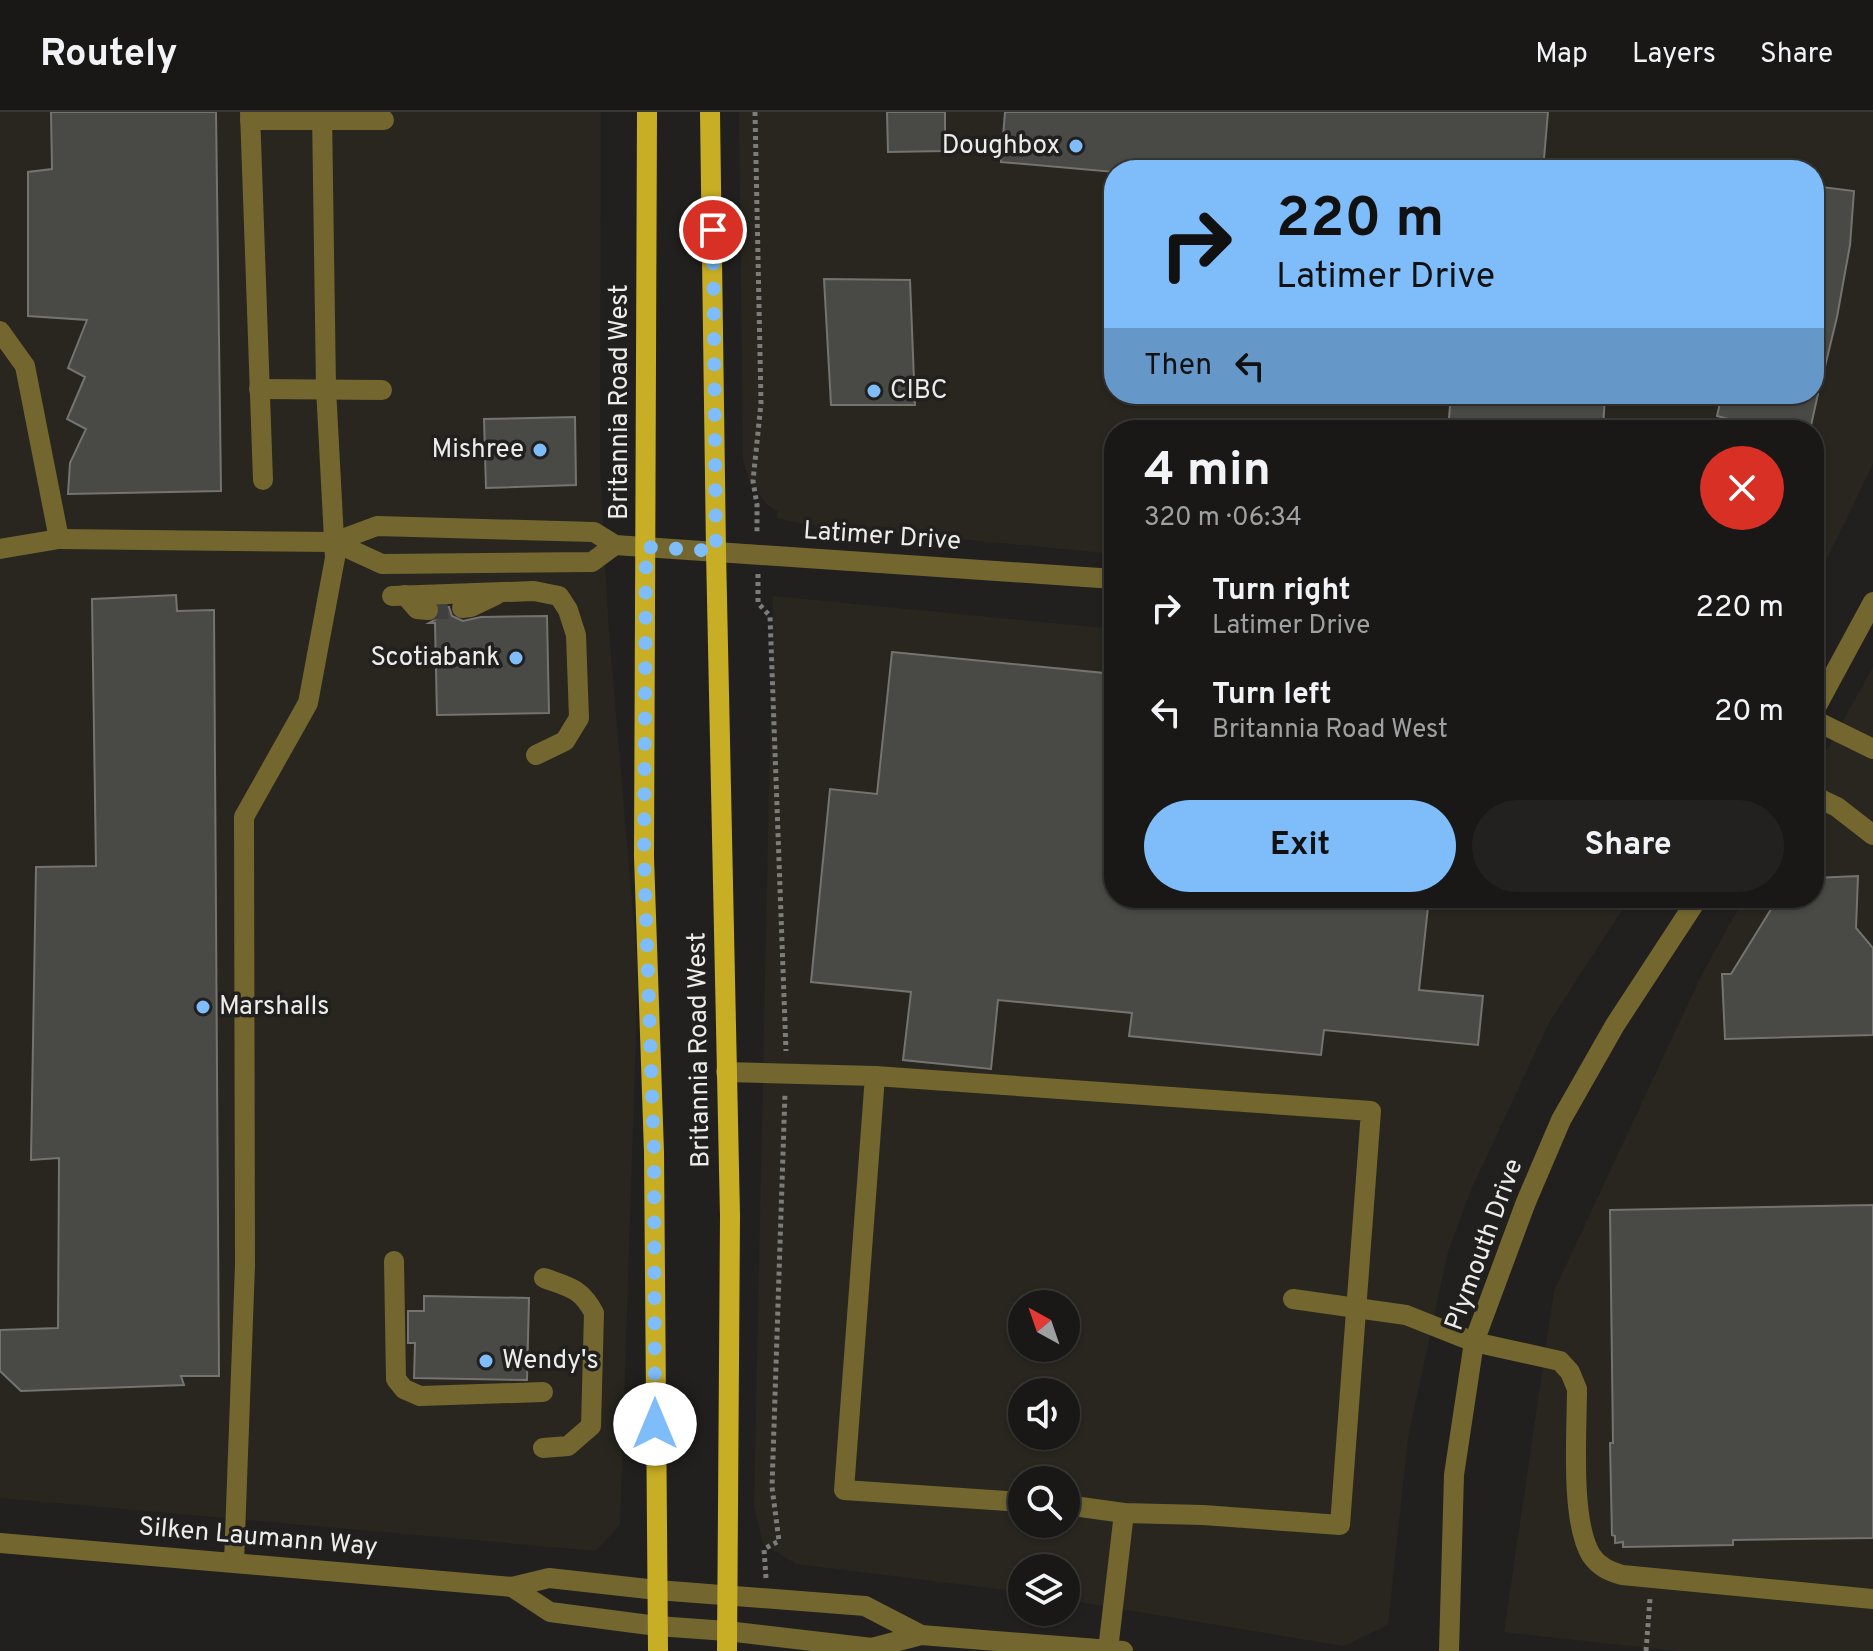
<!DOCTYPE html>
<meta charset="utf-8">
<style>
body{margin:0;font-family:Overpass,sans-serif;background:#22211f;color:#f1f3f6;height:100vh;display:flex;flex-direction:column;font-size:30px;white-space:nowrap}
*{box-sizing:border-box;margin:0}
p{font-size:26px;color:#9fa0a1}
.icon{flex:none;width:44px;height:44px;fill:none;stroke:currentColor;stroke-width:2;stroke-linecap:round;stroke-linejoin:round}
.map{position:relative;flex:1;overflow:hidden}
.sheet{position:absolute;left:1104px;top:308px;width:720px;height:488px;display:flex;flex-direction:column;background:#191816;border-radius:32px;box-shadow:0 2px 6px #0004,0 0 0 2px #373735}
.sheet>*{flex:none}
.banner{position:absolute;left:1104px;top:48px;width:720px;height:244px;border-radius:32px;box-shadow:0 2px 6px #0004,0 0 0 2px #373735;background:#7fbdfa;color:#111;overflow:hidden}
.needle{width:52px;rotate:320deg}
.tools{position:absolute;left:1008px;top:1178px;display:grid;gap:16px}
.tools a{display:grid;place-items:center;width:72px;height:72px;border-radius:50%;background:#191816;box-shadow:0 2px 6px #0004,0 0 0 2px #373735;font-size:40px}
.pin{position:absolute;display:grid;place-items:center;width:68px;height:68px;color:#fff;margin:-34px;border:4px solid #fff;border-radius:50%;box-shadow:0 2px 8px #0007}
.me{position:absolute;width:88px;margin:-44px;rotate:0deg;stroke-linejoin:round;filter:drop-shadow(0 0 6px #0008)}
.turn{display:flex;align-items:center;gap:28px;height:168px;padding:0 40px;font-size:36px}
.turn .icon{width:104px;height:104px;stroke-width:2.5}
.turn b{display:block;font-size:56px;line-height:68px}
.then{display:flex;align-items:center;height:76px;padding:0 40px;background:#0003;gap:16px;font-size:30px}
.round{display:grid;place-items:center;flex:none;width:84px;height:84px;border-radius:42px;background:#22211f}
.head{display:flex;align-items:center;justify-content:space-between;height:136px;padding:0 40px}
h1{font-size:48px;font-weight:700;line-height:60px}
.cta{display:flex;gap:16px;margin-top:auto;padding:16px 40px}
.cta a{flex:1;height:92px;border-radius:48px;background:#7fbdfa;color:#111;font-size:32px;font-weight:700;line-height:92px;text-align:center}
.cta a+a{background:#22211f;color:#f1f3f6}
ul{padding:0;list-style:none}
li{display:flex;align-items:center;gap:24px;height:104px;padding:0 40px}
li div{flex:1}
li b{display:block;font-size:30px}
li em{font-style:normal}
header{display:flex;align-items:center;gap:48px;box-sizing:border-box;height:112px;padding:0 40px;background:#191816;border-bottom:2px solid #373735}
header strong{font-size:38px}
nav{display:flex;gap:44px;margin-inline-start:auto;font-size:28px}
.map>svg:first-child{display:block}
</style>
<header>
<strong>Routely</strong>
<nav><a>Map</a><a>Layers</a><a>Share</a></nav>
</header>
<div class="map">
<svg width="1873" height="1539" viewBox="0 0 1873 1539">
<rect width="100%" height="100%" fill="#21201e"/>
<g fill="#28261e" fill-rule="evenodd">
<polygon points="0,0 601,0 600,354 608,506 638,861 620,1413 596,1439 0,1386"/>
<path d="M739,0H1873V352L1814,474V318H1114V442L803,412L776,406L778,399L767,393L750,370L743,349ZM1114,58H1814V282H1114Z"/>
<path d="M773,484L1114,517V786H1630L1550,909L1471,1078L1448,1140L1408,1326L1388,1513L1344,1534L1066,1488V1456H1022V1480L796,1452L763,1432L754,1395ZM1022,1192H1066V1236H1022ZM1022,1280H1066V1324H1022ZM1022,1368H1066V1412H1022Z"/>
<polygon points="1873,555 1873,1539 1677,1539 1504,1520 1554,1179 1701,864 1744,786 1814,786 1814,661"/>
</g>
<g fill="#494946" stroke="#747370" stroke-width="2">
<polygon points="51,0 216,0 221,379 68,382 70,351 86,317 67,307 85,265 68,256 87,208 28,204 28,60 52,57"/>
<polygon points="887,0 945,0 945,39 888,40"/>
<polygon points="1005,0 1548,0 1543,58 1114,58 1114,60 1001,50"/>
<polygon points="1814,74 1854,79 1850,133 1837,205 1822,267 1814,266"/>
<polygon points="824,167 910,168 915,293 831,293"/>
<polygon points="1451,282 1605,282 1603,318 1448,318"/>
<polygon points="1722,282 1818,282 1810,318 1770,318 1717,304"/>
<polygon points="575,305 576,373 486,376 484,307"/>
<polygon points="176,483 177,499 214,498 219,1264 181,1264 184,1273 21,1279 0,1259 0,1218 58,1216 59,1046 31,1048 36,755 96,754 92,487"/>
<polygon points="440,495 449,495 452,504 463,509 481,505 547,504 549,601 437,603 435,511 429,511 438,506"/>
<polygon points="892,540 1114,562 1114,786 1429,786 1419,878 1483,884 1478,933 1324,918 1321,943 1129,924 1132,901 998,888 991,957 903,948 911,880 811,870 830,677 877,682"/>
<polygon points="1858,764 1856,816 1873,836 1873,923 1725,927 1722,862 1731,862 1778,786 1814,786 1814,766"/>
<polygon points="1873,1093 1873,1426 1733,1428 1733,1433 1623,1435 1623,1430 1615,1431 1615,1424 1612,1423 1610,1331 1613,1331 1610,1098"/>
<polygon points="424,1184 529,1186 527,1268 414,1266 415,1231 408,1231 408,1199 424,1199"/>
</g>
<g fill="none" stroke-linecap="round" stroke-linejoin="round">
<polyline stroke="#3f3f3d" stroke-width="20" stroke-dasharray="20 10" stroke-linecap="butt" points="428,498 462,496"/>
<g stroke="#7c7c7a" stroke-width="5" stroke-dasharray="4 4" stroke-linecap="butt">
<polyline points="755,0 761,291 753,369 757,393 757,420"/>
<polyline points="758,462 758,491 770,504 786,939"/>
<polyline points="766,1466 764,1437 779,1429 772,1375 785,981"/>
<polyline points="1646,1539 1650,1487"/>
</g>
<g stroke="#73672f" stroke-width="20">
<polyline points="250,0 263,368"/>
<polyline points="250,8 384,8"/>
<polyline points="0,219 25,254 59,427 0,437"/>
<polyline points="259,277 382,278"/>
<polyline points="59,427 334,430 377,414 594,420 615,433 1114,467"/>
<polyline points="334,430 382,452 592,450 615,433"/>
<polyline points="405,483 417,497 428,498"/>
<polyline points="392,484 534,479 559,484 568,498 576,523 579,606 565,629 536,643"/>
<polyline points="462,496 471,495 496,483"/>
<polyline points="1814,599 1873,490"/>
<polyline points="1814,608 1873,637"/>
<polyline points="1814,684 1837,695 1873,723"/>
<polyline points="726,960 875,964"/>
<polyline points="394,1149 396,1267 404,1277 420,1284 543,1280"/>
<path d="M1293,1187L1406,1203L1474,1230L1560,1249L1570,1260L1577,1277C1577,1320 1570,1408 1591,1443C1599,1455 1609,1459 1622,1463L1873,1487"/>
<path d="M543,1336L568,1334L591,1314L594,1201C581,1176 569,1175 544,1166"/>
<polyline points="1022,1390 844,1378 875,964 1371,999 1340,1413 1203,1403 1124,1401 1066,1393"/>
<polyline points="0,1431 512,1475 549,1466 657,1478 865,1494 921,1523"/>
<polyline points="234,1450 245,1153 244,705 308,591 335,446 326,276 322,0"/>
<polyline points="512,1475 550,1500 657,1514 727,1519 872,1536 921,1523 1123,1539"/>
<polyline points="1108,1538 1124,1401"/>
<polyline points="1449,1539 1454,1363 1474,1230 1526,1090 1561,1008 1615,913 1698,786"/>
</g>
<g stroke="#c8ae24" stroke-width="20">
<polyline points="647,0 644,745 654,1040 658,1539"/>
<polyline points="710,0 716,439 730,1104 727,1539"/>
</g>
</g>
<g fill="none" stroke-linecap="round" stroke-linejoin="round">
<polyline stroke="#7fbdfa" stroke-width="14" stroke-dasharray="0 25.2" points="655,1312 654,1040 644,745 646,435 716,439 713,118"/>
</g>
<g fill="#7fbdfa" stroke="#21201e" stroke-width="3">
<circle cx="1076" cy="34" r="8"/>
<circle cx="874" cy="279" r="8"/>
<circle cx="540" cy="338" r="8"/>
<circle cx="516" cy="546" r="8"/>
<circle cx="203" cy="895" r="8"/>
<circle cx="486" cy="1249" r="8"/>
</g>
<g text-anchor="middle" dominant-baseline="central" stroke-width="7" stroke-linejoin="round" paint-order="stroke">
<g font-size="26" fill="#ececea" stroke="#21201e" text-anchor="end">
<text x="1060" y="34">Doughbox</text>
<text x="890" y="279" text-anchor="start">CIBC</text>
<text x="524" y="338">Mishree</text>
<text x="500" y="546">Scotiabank</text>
<text x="219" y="895" text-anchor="start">Marshalls</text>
<text x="502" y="1249" text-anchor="start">Wendy's</text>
</g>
<g font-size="26" fill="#ececea" stroke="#21201e">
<text transform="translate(620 290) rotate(-90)">Britannia Road West</text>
<text transform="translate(882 425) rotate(4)">Latimer Drive</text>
<text transform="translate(700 938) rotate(-91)">Britannia Road West</text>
<text transform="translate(1485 1133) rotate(-70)">Plymouth Drive</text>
<text transform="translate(258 1426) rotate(5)">Silken Laumann Way</text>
</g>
</g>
</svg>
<div class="tools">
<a><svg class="needle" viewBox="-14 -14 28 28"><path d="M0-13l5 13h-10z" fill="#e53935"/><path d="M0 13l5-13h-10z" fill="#9fa0a1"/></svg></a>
<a><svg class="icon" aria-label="sound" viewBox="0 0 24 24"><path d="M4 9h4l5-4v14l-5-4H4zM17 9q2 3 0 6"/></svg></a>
<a><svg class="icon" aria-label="search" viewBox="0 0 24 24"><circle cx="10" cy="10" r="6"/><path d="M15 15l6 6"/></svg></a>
<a><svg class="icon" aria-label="layers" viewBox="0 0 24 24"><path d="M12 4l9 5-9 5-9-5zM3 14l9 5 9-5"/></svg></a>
</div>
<div class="pin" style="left:713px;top:118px;background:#d93025"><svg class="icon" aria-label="arrive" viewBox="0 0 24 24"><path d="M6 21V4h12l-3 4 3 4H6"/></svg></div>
<svg class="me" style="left:655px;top:1312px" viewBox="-20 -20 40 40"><circle r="19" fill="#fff"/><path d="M0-13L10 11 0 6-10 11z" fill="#7fbdfa"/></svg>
<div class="banner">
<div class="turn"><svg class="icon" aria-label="right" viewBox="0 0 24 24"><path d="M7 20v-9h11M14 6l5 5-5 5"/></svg><div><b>220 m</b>Latimer Drive</div></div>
<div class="then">Then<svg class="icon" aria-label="left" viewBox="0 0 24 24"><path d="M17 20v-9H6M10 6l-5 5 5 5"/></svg></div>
</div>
<section class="sheet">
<div class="head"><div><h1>4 min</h1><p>320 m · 06:34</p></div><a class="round" style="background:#d93025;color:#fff"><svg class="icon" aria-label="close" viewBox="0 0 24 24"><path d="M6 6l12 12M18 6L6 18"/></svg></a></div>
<ul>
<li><svg class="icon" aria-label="right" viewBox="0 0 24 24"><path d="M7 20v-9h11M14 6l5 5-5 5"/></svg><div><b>Turn right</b><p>Latimer Drive</p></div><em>220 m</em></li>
<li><svg class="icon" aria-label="left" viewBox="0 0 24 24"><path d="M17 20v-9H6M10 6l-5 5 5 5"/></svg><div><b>Turn left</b><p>Britannia Road West</p></div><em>20 m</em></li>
</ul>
<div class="cta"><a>Exit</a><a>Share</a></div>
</section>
</div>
